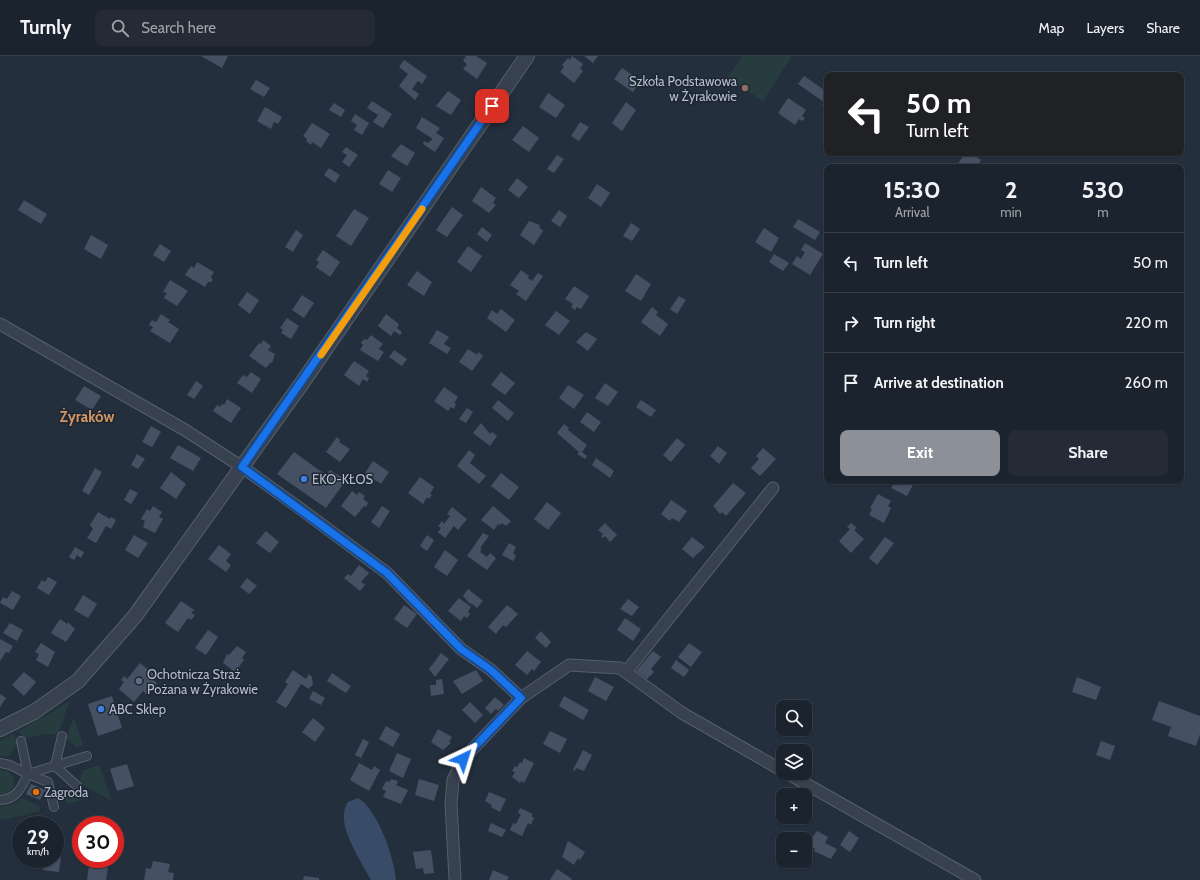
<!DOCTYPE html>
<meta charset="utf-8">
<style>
body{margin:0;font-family:Cabin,sans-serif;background:#242b36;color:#f1f3f6;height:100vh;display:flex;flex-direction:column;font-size:15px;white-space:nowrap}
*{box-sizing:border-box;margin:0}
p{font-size:13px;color:#a0a4aa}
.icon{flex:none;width:22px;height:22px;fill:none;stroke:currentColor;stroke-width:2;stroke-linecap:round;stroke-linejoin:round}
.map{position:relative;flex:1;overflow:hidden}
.sheet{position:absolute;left:824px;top:108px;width:360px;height:320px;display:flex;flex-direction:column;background:#1b232e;border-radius:8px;box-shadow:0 1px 3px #0004,0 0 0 1px #39404a}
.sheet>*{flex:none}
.banner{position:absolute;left:824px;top:16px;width:360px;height:84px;border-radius:8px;box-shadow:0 1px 3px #0004,0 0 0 1px #39404a;background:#202124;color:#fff;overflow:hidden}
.fabs{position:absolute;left:776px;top:644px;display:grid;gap:8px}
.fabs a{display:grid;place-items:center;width:36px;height:36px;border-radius:8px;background:#1b232e;box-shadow:0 1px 3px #0004,0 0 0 1px #39404a;font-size:20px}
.speed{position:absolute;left:12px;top:760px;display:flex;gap:8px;font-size:20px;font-weight:700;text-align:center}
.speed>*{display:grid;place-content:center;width:52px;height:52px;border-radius:50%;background:#1b232e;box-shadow:0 1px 3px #0004,0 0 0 1px #39404a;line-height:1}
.speed small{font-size:10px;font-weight:400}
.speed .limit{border:6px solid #d22;background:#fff;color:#111}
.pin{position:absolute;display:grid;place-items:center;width:34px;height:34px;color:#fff;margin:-17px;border-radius:8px;box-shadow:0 2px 6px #0006}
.me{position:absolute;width:44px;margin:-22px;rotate:41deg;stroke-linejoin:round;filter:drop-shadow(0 0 3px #0008)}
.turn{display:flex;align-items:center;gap:14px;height:84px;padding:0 16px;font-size:18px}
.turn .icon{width:52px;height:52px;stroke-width:2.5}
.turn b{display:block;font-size:28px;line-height:34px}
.eta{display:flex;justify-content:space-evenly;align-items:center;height:68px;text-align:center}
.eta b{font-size:24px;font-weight:800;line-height:28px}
.button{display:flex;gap:8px;margin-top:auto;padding:8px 16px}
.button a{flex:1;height:46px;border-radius:8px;background:#8c9099;color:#fff;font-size:16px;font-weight:800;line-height:46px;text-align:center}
.button a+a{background:#242b36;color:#f1f3f6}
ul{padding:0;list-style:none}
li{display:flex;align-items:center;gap:12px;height:60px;padding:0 16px;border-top:1px solid #39404a}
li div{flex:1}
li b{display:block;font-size:15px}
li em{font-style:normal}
header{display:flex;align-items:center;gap:24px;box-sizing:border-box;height:56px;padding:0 20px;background:#1b232e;border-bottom:1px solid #39404a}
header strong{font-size:19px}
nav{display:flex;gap:22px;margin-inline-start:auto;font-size:14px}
.search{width:280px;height:36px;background:#242b36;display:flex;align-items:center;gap:10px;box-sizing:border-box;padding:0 14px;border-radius:8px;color:#a0a4aa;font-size:15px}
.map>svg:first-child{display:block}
</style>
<header>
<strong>Turnly</strong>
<div class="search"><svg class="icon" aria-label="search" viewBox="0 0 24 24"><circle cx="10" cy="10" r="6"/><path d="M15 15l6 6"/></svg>Search here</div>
<nav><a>Map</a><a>Layers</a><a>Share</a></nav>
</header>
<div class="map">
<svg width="1200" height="824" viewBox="0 0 1200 824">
<rect width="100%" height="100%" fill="#242f3e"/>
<g fill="#263c3f">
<polygon points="742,0 792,0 763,45 727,22"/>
<polygon points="69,646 58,678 46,678 24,683 19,675"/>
<polygon points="74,661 83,689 76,691 66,682"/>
<polygon points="13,678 18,686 9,701 0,700 0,685"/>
<polygon points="99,709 112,745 79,727 83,714"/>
<polygon points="0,714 8,715 14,723 13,732 5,738 0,738"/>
<polygon points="75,733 90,742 67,748 65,741"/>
<polygon points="22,742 39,750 40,755 7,763 0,762 0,751 12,749"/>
</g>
<path fill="#394c67" d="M358,742C378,754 394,801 396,824H371C362,807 342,777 344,758C344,754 346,749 348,746Z"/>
<g fill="#455162">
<polygon points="201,0 228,0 222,12"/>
<polygon points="466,0 476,0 487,7 477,23 463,13 467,8 463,5"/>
<polygon points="572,0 583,8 580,12 583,15 574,27 560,16 564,11 562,9 568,2 570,4"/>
<polygon points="584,0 598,0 593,7"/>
<polygon points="404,4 427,20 422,28 418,25 412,33 419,38 415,44 399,30 408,18 399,11"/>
<polygon points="622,12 641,25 633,36 614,23"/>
<polygon points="804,20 827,36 827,53 822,49 824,46 798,28"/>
<polygon points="256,24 270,32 264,41 250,33"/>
<polygon points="448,35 461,44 451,59 436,50"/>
<polygon points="548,37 565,49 556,62 539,51"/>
<polygon points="788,42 806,54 802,60 805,62 802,65 799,63 795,69 778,57"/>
<polygon points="372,45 392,58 383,72 373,66 378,59 367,52"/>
<polygon points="626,46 636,54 622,75 612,67"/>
<polygon points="334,47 345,54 341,61 329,54"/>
<polygon points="265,51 282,61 278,68 274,66 271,73 257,65"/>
<polygon points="355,58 369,67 362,79 354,74 357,69 351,65"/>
<polygon points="422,61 440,72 436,77 444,82 435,96 423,88 424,85 428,87 433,83 416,72"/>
<polygon points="580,66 589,71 579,85 571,80"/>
<polygon points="312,67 330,78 321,92 312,86 311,89 306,85 307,83 303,80"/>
<polygon points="523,70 539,82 529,96 512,84"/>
<polygon points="401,88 415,97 407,110 391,100"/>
<polygon points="346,91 358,99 349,111 342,106 347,99 342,96"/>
<polygon points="965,97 971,97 981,104 978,109 981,111 956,111"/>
<polygon points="557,99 564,103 554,117 547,113"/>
<polygon points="329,112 340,119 335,127 324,119"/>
<polygon points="388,114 401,122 392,136 379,128"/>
<polygon points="517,122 528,131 519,142 508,134"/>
<polygon points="597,128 610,137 601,151 588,142"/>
<polygon points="481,131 496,142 493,147 496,149 489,157 472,145"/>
<polygon points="24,144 47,158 41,168 18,154"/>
<polygon points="452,151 463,159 447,181 436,174"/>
<polygon points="354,153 369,162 351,190 336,180"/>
<polygon points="559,154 567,160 560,171 551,165"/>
<polygon points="798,163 820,176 815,184 793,171"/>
<polygon points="529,165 540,169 539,171 543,175 534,189 520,179"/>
<polygon points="631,167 640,173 632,185 623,180"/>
<polygon points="482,171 492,179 487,186 477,178"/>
<polygon points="764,172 779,182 771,196 755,186"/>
<polygon points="296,174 303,179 293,196 285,191"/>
<polygon points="91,179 108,189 101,203 84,193"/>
<polygon points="805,187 823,198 810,219 792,208 797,200 801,203 805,196 801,194"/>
<polygon points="160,188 171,195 164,206 153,199"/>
<polygon points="468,190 482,200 471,216 457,206"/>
<polygon points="323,194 340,206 330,221 316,211 319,206 316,204"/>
<polygon points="774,198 789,207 783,215 769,206"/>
<polygon points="197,206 214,216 211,221 213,224 211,226 208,226 205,231 185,219 191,210 194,212"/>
<polygon points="521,214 529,220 528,222 532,225 538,217 543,220 526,245 516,238 519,235 510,229"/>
<polygon points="417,215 432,226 424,240 407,229"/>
<polygon points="636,218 651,228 641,245 625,235"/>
<polygon points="170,224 188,235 177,250 164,242 167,237 163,236"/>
<polygon points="574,230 589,240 581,253 577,251 575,254 571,251 573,248 565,243"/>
<polygon points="247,236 259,244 250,258 238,249"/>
<polygon points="302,239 314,247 304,262 292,254"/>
<polygon points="679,240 686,244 677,258 670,253"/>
<polygon points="652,251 658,256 656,259 668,268 660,280 641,266"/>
<polygon points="501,253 515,264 506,276 487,262 492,254 497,258"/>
<polygon points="556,255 570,265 559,279 545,269"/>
<polygon points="161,258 170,264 168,266 179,273 170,287 150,275 153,271 149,269 152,264 156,266"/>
<polygon points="386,258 399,268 397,272 402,276 400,279 394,275 391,280 378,270"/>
<polygon points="287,262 299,270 291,283 281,277 283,274 280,272"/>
<polygon points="437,274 449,281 444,288 451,292 447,298 429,287"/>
<polygon points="586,276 597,283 588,295 576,286"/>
<polygon points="371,279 383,288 379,293 384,296 378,305 360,294 363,289 361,287 364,283 367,284"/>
<polygon points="263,284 271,290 268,294 275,298 272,307 271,306 266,312 249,300 259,287 261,288"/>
<polygon points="468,293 477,299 478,296 483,300 472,315 459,306"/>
<polygon points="394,294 407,303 402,310 389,301"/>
<polygon points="354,305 369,315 366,320 369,322 367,326 363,323 359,330 344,319"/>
<polygon points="251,316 261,323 252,337 237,327 243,319 247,321"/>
<polygon points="501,316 515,327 505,339 491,329"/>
<polygon points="196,325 203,330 194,343 187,339"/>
<polygon points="605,327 618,336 608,350 595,342"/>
<polygon points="568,329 584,339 574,353 559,342"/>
<polygon points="84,330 101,340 92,354 75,344"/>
<polygon points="444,331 458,341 454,347 456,348 454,353 451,351 448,355 434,345"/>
<polygon points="227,343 241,352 231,367 213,355 217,349 220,351 222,348 224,349"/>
<polygon points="498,344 514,357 508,365 492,352"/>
<polygon points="641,344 656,354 651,361 636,351"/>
<polygon points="467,352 473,356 466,367 459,363"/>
<polygon points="587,356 601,366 594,376 580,366"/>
<polygon points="481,367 490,378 492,376 497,380 490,390 473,377"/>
<polygon points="564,368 569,372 568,374 587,389 582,396 587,400 585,403 577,398 579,396 557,377"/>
<polygon points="151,370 161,376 152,391 142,386"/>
<polygon points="337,381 340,384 339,386 350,393 340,406 326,396"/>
<polygon points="677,382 685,389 671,406 663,399"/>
<polygon points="178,389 201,402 193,415 170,402"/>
<polygon points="718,390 727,397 719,408 710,400"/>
<polygon points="763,392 776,403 760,420 751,412 759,403 756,400"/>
<polygon points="469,394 475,399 470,407 486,420 479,428 457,410"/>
<polygon points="294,396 326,419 330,414 346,424 326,452 277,418"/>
<polygon points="137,398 145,403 138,413 131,409"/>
<polygon points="596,402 614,415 610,422 592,409"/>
<polygon points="373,405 389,416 381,428 365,417"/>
<polygon points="95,412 102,416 89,439 82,435"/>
<polygon points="171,416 186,428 176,443 160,432"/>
<polygon points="501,417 519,431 509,444 491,430"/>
<polygon points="420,421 434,431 430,438 432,439 429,443 427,441 423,448 408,437"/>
<polygon points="895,425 915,425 907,440 891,432"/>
<polygon points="733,427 746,437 726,460 722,456 720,458 713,450"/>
<polygon points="130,433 138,437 131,448 124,444"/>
<polygon points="352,435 357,439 359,436 365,440 363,443 368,447 366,451 364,450 355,461 341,450"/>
<polygon points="878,438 891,445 888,450 891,452 884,467 869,459 872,453 870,452"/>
<polygon points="671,444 687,455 679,466 672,462 670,465 661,458"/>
<polygon points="547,446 561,457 548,474 534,463"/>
<polygon points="153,450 162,456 159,461 163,463 155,477 143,471 145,465 141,463 147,453 150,455"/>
<polygon points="382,450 390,455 379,472 371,466"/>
<polygon points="493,450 511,465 506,470 502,467 500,469 498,468 494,474 481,464"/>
<polygon points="452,451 467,463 458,474 454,470 445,482 438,476 441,472 438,470 442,465 444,468 450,460 447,458"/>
<polygon points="98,456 110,463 111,461 116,464 111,473 106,470 96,487 87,482 93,473 90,469"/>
<polygon points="605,467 617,479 610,486 605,480 603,482 601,481 603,478 598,474"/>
<polygon points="851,467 857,472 854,474 864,483 851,497 839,485 850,473 847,471"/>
<polygon points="266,475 279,486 270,497 256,487"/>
<polygon points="483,477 489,480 480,492 482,493 480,496 487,501 490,497 496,502 487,514 467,500"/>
<polygon points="134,479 148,487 138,502 125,494"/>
<polygon points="427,479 434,484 427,495 420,490"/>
<polygon points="692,481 705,491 693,502 682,493"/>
<polygon points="885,481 894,487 877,509 869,502"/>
<polygon points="509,487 516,491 513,497 516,500 513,505 502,499"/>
<polygon points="219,489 231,498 226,505 231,509 226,516 208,503"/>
<polygon points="75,491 84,496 81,502 77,499 74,504 69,501"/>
<polygon points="445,494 458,504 447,520 434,511"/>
<polygon points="359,509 369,517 361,526 365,529 360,535 344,522 348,518 351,520"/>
<polygon points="48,521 57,526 49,539 37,532 42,524 45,526"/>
<polygon points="247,522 257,530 249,538 240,531"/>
<polygon points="468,533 483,545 477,552 471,547 470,548 463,540"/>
<polygon points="12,535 21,540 13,554 0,547 3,541 7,543"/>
<polygon points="83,539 97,548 88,562 74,554"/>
<polygon points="459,542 471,551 468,556 470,558 467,562 464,560 461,565 448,555"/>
<polygon points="628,543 639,551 632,560 620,553"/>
<polygon points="181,545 194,554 191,557 195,559 191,564 188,562 178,576 165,567"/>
<polygon points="404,549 417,558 407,572 394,563"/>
<polygon points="507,549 518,558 506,571 503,569 496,578 488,571"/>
<polygon points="625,562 641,573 633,585 617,574"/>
<polygon points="60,563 67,568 68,566 75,573 66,586 51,577"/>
<polygon points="10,567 23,574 17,585 3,577"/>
<polygon points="208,574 218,581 206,599 195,592"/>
<polygon points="541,575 551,586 546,592 535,582"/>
<polygon points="0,583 13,590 9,597 6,596 0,605"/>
<polygon points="41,587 55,596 48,611 36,604 39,598 35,596"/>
<polygon points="689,587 702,596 691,611 678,601"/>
<polygon points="237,590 246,596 242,602 244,604 235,616 223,607 227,598 229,599"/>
<polygon points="527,595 541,606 534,615 532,613 527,619 515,609"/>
<polygon points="653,595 661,601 651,613 654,616 647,623 636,615"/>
<polygon points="441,597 449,603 435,621 429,613"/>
<polygon points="676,604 689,614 684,621 671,612"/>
<polygon points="140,607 155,619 152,623 157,627 147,639 143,635 134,646 119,633 124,626 121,624 124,620 127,623"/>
<polygon points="293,614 306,623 309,618 312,621 313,628 309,633 301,628 286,652 276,646 288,628 285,626"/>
<polygon points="476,614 483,625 462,638 453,625"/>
<polygon points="24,616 36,626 24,640 12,629"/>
<polygon points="332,617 351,630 346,637 327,625"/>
<polygon points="595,621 614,631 606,645 588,635"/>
<polygon points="1077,621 1101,631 1096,644 1072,636"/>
<polygon points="442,623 444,638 431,640 430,629 436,629 436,624"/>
<polygon points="313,635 325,642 321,649 309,643"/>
<polygon points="0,638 6,642 0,651"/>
<polygon points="112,640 122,672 98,680 88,648"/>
<polygon points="564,640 589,654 583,664 559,650"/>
<polygon points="495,641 504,649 498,655 496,653 491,658 485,652"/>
<polygon points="1159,645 1200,660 1200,678 1196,690 1168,680 1171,671 1152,664"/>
<polygon points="470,646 483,659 475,667 462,654"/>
<polygon points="313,662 325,672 315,686 302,676"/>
<polygon points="386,670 400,678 393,691 379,683"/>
<polygon points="438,673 452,681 449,686 451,687 443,694 431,686"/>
<polygon points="550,675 567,683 560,697 543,688"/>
<polygon points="363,683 369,686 361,702 355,699"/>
<polygon points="1101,685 1115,690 1110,704 1096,699"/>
<polygon points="583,694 592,699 584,715 576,712 575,715 573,714"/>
<polygon points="397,697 411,703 403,722 389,715"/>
<polygon points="524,702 534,707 524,727 521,725 520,727 512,721 515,716 512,715 515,710 517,711 520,706 522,707"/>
<polygon points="359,707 372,714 374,710 380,714 369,735 350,724"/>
<polygon points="127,708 134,730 117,735 110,713"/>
<polygon points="391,723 398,725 396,729 408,734 401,748 383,741 386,735 382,733 386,725 390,726"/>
<polygon points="419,723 439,729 434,745 415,739"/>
<polygon points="31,728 45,734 40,744 26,738"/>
<polygon points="489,736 506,743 500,756 491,751 492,749 485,745"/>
<polygon points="520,752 533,758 531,760 534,762 531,769 528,767 522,780 510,774 513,767 516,768 521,758 518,757"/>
<polygon points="491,767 506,774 502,781 488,775"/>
<polygon points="817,775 828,781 825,787 837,793 831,803 814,795 815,793 807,788"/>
<polygon points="849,775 859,782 850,796 840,789"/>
<polygon points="568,785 585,796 580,804 578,802 574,809 562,801"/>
<polygon points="55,790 62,791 59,816 43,814 44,803 55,803"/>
<polygon points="431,794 434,817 424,818 423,812 416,813 413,796"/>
<polygon points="153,805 170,808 168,816 174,817 173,824 144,824 146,812 151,813"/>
<polygon points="89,809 108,811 106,824 87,824"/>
<polygon points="557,813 572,823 571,824 550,824"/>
<polygon points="493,814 509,821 507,824 489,824"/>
<polygon points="304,820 319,822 319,824 303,824"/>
</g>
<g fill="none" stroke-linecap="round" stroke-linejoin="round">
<defs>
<g id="pedestrian">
<polyline points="62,680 55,710 77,730"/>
<polyline points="21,685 28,718 48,726 54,751"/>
<polyline points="0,707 10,709 28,718"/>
<path d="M0,744C16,744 22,731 28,718L87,700"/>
</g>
<g id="minor">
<polyline points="0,268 185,374 242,411 298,451 387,517 461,593 491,614 521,642"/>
<polyline points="626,616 773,432"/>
<polyline points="787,717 975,824"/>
<polyline points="455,824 451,748 453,724 463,703 521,642 569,609 620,612 682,657 783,715"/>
</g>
<polyline id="tertiary" points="0,673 34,656 78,625 135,560 302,327 527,0"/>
</defs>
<use href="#pedestrian" stroke="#565f6c" stroke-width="10"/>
<use href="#minor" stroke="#565f6c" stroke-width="13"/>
<use href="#tertiary" stroke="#565f6c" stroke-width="16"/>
<use href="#pedestrian" stroke="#38414e" stroke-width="8"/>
<use href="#minor" stroke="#38414e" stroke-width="11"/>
<use href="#tertiary" stroke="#38414e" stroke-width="14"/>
</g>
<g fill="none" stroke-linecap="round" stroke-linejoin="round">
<defs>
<polyline id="route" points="463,703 521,642 491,614 461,593 387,517 242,411 492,50"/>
</defs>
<use href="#route" stroke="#114b97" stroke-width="10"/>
<use href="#route" stroke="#1a73e8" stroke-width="7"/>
<polyline stroke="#f59e0b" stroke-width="7" points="321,299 422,153"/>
</g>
<circle fill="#8d6e63" stroke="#1d2633" stroke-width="1.5" cx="745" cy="32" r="4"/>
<g fill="#3f7fe0" stroke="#1d2633" stroke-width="1.5">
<circle cx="304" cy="423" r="4"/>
<circle cx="101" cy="653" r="4"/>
</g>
<circle fill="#5c6f8a" stroke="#1d2633" stroke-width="1.5" cx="139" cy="625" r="4"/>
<circle fill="#e8710a" stroke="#1d2633" stroke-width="1.5" cx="36" cy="736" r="4"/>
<g text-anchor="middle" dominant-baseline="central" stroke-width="3" stroke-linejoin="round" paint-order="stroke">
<g font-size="13" fill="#b4bcc9" stroke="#1d2633" text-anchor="start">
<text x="737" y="25" text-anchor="end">Szkoła Podstawowa<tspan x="737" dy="15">w Żyrakowie</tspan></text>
<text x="312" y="423">EKO-KŁOS</text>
<text x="147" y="618">Ochotnicza Straż<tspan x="147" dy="15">Pożana w Żyrakowie</tspan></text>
<text x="109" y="653">ABC Sklep</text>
<text x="44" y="736">Zagroda</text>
</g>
<g font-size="15" font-weight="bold" fill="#d59563" stroke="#1d2633">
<text x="87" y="361">Żyraków</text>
</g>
</g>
</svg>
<div class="fabs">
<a><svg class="icon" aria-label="search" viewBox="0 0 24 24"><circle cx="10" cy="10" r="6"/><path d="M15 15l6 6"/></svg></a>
<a><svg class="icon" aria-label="layers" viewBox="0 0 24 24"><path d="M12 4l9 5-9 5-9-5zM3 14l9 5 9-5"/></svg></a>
<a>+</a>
<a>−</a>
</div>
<div class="speed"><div>29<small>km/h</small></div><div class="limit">30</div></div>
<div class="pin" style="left:492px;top:50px;background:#d93025"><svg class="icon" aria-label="arrive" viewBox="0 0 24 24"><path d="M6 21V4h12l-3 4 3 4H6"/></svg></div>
<svg class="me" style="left:463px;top:703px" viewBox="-20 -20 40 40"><path d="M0-17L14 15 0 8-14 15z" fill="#1a73e8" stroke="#fff" stroke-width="4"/></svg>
<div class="banner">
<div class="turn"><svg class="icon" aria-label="left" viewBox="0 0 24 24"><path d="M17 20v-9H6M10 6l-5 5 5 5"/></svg><div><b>50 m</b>Turn left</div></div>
</div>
<section class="sheet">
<div class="eta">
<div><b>15:30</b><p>Arrival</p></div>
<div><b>2</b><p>min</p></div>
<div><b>530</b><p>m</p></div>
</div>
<ul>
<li><svg class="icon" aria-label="left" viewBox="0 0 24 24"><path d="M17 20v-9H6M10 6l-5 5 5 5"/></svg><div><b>Turn left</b></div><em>50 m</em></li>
<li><svg class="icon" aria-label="right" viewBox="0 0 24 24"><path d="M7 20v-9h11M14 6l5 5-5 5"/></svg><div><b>Turn right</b></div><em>220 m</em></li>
<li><svg class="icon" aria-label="arrive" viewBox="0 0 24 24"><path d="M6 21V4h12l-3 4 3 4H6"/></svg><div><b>Arrive at destination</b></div><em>260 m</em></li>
</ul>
<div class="button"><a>Exit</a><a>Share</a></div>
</section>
</div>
